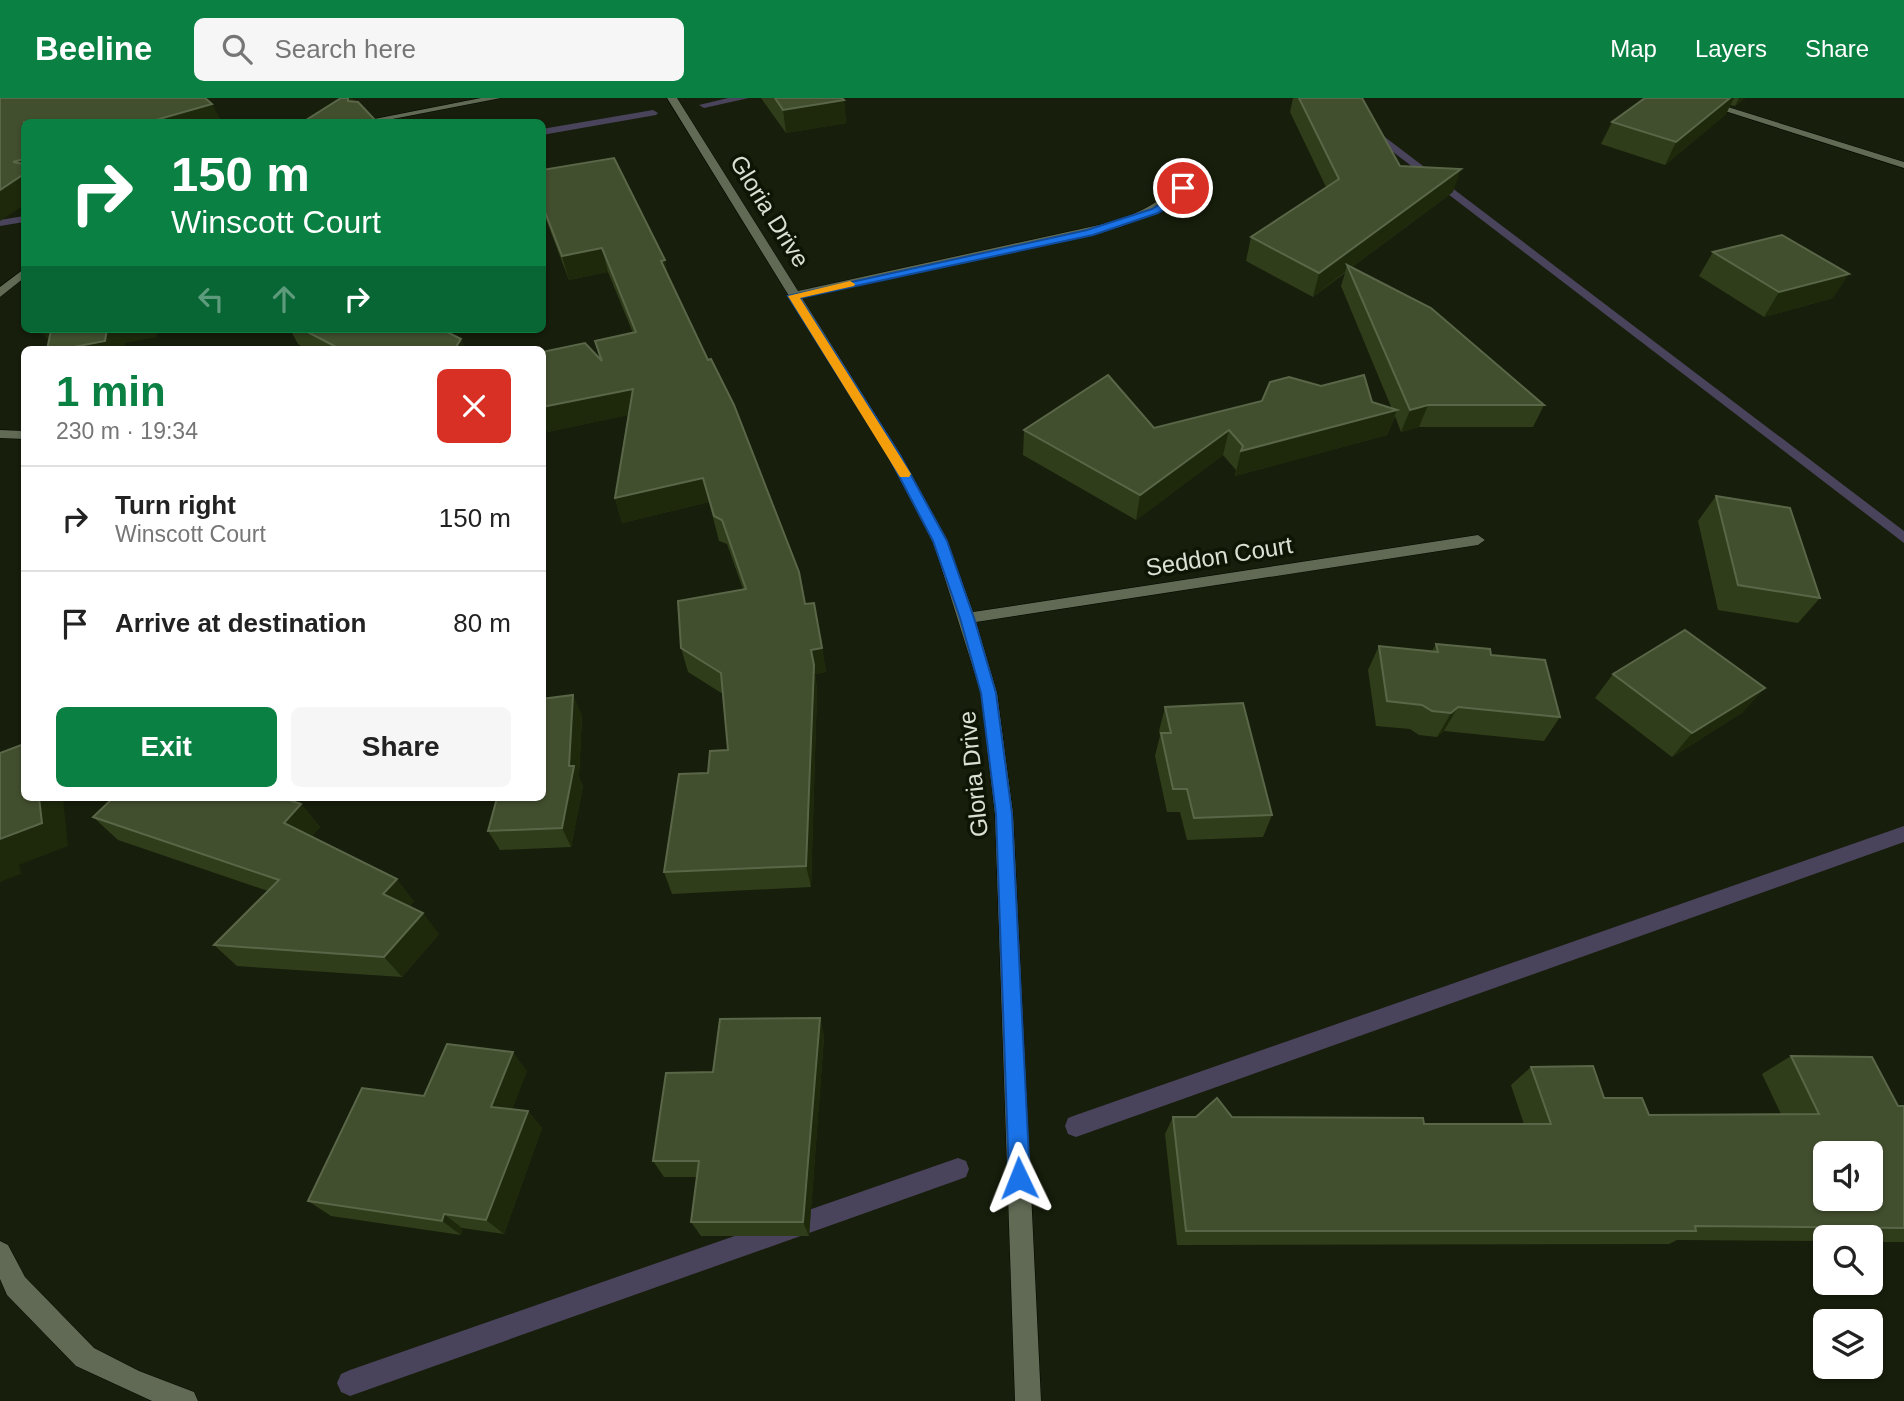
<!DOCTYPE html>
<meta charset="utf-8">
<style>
body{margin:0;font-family:Helvetica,sans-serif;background:#f6f6f6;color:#222;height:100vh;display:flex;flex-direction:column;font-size:26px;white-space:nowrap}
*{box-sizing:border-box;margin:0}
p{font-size:23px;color:#767676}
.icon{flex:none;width:38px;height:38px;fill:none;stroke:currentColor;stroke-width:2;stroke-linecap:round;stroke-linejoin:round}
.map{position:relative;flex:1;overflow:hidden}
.sheet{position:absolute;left:21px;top:248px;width:525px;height:455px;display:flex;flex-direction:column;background:#fff;border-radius:10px;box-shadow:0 2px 5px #0004}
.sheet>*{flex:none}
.top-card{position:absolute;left:21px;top:21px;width:525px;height:214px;border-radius:10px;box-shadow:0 2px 5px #0004;background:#0b8043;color:#fff;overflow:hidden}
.fabs{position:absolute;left:1813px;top:1043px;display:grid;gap:14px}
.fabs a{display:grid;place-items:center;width:70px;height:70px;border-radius:10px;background:#fff;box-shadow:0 2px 5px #0004;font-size:35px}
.pin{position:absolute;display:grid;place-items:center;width:60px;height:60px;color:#fff;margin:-30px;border:4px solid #fff;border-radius:50%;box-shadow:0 2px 7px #0007}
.me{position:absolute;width:77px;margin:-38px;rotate:358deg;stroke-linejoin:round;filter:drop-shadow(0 0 5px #0008)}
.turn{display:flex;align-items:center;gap:24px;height:147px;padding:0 35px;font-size:32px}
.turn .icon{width:91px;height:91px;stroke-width:2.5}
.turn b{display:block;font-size:49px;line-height:60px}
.lanes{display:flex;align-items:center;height:66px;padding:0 35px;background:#0003;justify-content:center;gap:35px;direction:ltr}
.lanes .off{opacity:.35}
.round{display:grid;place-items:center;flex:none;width:74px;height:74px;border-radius:10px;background:#f6f6f6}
.headline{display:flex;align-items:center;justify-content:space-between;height:119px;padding:0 35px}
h1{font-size:42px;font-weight:800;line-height:52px;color:#0b8043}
.button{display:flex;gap:14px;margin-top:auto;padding:14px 35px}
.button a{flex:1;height:80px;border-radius:10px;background:#0b8043;color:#fff;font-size:28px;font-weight:800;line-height:80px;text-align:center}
.button a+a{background:#f6f6f6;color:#222}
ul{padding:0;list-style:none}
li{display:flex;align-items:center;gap:21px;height:105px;padding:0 35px;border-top:2px solid #e0e0e0}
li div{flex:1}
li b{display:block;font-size:26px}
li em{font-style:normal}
header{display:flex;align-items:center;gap:42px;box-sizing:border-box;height:98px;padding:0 35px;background:#0b8043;color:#fff}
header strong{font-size:33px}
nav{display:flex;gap:38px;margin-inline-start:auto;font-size:24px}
.search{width:490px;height:63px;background:#f6f6f6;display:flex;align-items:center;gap:18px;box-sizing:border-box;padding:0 24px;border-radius:10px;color:#767676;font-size:26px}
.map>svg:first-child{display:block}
</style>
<header>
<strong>Beeline</strong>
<div class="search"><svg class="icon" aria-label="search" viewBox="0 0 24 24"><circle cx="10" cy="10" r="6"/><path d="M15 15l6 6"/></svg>Search here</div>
<nav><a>Map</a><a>Layers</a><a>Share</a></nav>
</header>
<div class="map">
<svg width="1904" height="1303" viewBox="0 0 1904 1303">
<rect width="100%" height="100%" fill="#171e0b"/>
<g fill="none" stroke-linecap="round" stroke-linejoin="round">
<g fill="#49435b" fill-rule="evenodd">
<polygon points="728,0 749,0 704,10 699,7"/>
<polygon points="653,12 658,15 656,17 542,37 542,31"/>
<polygon points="1367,30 1373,30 1904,433 1904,445 1367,34"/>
<polygon points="24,118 24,124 0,128 0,122"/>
<polygon points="1904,728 1904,744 1076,1039 1068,1036 1065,1028 1068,1020 1076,1017"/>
<polygon points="958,1060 966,1063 969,1071 966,1079 958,1082 350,1298 341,1294 337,1285 341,1276 350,1272"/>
</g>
<defs>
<g id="minor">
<polygon points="481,0 501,0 377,24 359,24"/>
<path d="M667,0H677L798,193L1113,124C1147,112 1171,99 1192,69L1201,71C1179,102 1155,116 1120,129L802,200L901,357L947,443L973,514L1478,437L1485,442L1478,447L976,524L997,595L1013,716L1041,1303H1015L995,716L981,595L933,443L887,357Z"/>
<polygon points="1684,0 1699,0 1904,64 1904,70"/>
<polygon points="24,171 24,180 0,199 0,189"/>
<polygon points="0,332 24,333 24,341 0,340"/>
<polygon points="0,1143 8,1147 25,1179 94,1250 139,1273 194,1294 198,1303 152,1303 76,1268 7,1197 0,1181"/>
</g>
</defs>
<use href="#minor" stroke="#040800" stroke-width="1"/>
<use href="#minor" fill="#606a54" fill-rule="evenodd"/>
</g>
<g fill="#303d1a">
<polygon points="761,0 842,0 844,2 846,25 786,35"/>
<polygon points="1293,0 1362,0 1400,68 1453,94 1352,169 1544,307 1533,329 1419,329 1401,334 1395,318 1387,337 1235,378 1236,372 1223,357 1136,422 1023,357 1024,332 1154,330 1372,304 1392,311 1341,188 1345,175 1313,199 1246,163 1251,139 1326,89 1290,14"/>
<polygon points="1645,0 1745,0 1735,8 1730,7 1726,16 1665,67 1601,46 1612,24"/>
<polygon points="542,72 668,179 822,550 826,574 815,576 817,591 811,789 672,796 664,774 708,675 728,652 723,596 688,574 681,550 743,491 727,446 719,443 709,404 622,425 615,400 628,317 547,334 599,260 595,243 633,235 608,174 569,182 542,111"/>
<polygon points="1713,154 1833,200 1764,219 1699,178"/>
<polygon points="290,231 441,231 466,252 308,252 298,246"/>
<polygon points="1716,398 1820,500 1798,525 1718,512 1698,423"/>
<polygon points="1436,546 1491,557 1560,619 1544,643 1444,633 1437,639 1419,637 1410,631 1376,628 1368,572 1379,548 1432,553"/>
<polygon points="1613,576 1743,614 1672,659 1595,600"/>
<polygon points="1165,609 1272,717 1263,739 1187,742 1180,714 1167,714 1155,658 1160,638 1159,633"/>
<polygon points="582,617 579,679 583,688 571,749 500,752 488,733"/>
<polygon points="113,700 286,700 286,701 301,706 320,729 312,738 414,803 409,809 439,836 402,879 237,868 214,847 268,793 118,742 93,719"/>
<polygon points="820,920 824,939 809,1138 701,1138 691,1124 697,1079 664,1079 653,1063 713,974"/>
<polygon points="1791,958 1898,1008 1904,1008 1904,1144 1871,1144 1871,1139 1825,1139 1825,1143 1677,1142 1669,1146 1177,1147 1165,1036 1173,1019 1232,1019 1424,1026 1524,1026 1511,987 1531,969 1604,1000 1649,1017 1781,1016 1762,976"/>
<polygon points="527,973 512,1011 528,1013 542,1030 504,1136 462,1130 461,1137 331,1118 308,1103 424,998"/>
</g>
<g fill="#1e290c">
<polygon points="348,0 353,0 362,21 348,3"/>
<polygon points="1730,0 1734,0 1726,16 1665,67 1676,44"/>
<polygon points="1739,0 1745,0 1735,8"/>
<polygon points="844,2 846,25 786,35 783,12"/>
<polygon points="212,6 222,24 149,24"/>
<polygon points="24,61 24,107 0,123 0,92 13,64"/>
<polygon points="1461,71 1453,94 1349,171 1347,167 1345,174 1313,199 1319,175"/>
<polygon points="602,150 608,174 569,182 562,158"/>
<polygon points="665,162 670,186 661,163"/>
<polygon points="1849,176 1833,200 1764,219 1779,194"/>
<polygon points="157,231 157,239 125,245 124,252 55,252 42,234 51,232"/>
<polygon points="461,241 466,252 454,252"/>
<polygon points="633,291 639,315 547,334 542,322 542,309"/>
<polygon points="1428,307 1419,329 1401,334 1410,312"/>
<polygon points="1397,312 1387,337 1235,378 1241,353"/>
<polygon points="1229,332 1223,357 1136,422 1140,397"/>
<polygon points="703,380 709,404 622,425 615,400"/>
<polygon points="822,550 826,574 815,576 817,591 811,789 806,768 811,552"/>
<polygon points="1765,590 1743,614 1672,659 1692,635"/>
<polygon points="573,597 582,617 579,679 583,688 571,749 562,730 569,668"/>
<polygon points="1458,609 1444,633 1437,639 1451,615"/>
<polygon points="39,700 63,700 68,748 19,767 21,776 0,784 0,741"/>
<polygon points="301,706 320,729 304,747 284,725"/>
<polygon points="397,781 414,803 401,818 383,796"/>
<polygon points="423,815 439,836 402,879 384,859"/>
<polygon points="820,920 824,939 809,1138 803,1124"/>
<polygon points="513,954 527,973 507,1026 491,1009"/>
<polygon points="528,1013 542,1030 504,1136 486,1122"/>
<polygon points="444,1116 462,1130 461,1137 442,1123"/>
</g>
<g fill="#424f2e" stroke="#5a6648" stroke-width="2" fill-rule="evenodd">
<polygon points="0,0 205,0 212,6 149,24 145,22 139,24 24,24 24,61 13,64 24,66 24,76 0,92"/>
<polygon points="341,0 348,0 348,3 358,4 377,24 303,24"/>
<polygon points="775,0 842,0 844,2 783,12"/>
<polygon points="1299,0 1362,0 1400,68 1461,71 1319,175 1251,139 1339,81"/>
<polygon points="1645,0 1730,0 1676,44 1612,24"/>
<polygon points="614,60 665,162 661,163 708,262 711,261 734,307 799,474 805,506 814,505 822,550 811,552 814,567 806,768 664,774 679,676 708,675 710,653 728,652 721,575 681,550 678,503 746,491 722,422 714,418 703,380 615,400 633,291 542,309 542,254 585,245 602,263 595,243 636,234 602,150 562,158 542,106 542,72"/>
<polygon points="1782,137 1849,176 1779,194 1713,154"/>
<polygon points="1347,167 1431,210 1544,307 1428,307 1410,312"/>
<polygon points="42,231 107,231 105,243 58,252 47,252 51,232 42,234"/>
<polygon points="302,231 441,231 461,241 454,252 342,252"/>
<polygon points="1108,277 1154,330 1262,303 1270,284 1289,279 1321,288 1364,277 1372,304 1397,312 1241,353 1243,348 1229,332 1140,397 1024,332"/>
<polygon points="1716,398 1790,410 1820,500 1738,487"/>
<polygon points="1685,532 1765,590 1692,635 1613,576"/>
<polygon points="1436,546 1490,551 1491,557 1545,562 1560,619 1458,609 1451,615 1432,613 1422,607 1387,603 1379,548 1438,554"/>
<polygon points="573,597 569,668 574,668 562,730 488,733 497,700 542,700 542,601"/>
<polygon points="1243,605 1272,717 1194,720 1187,691 1173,691 1161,635 1171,635 1165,609"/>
<polygon points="24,646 24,700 39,700 42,725 0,741 0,655"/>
<polygon points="113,700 283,700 301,706 284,725 397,781 383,796 423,815 384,859 214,847 279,782 93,719"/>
<polygon points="820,920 803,1124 691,1124 699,1063 653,1063 666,975 713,974 720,921"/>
<polygon points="447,946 513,954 491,1009 528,1013 486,1122 444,1116 442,1123 308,1103 362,990 424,998"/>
<path d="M1791,958L1872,959L1898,1008H1904V1130L1695,1128L1696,1133H1186L1173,1019H1196L1217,1000L1232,1019L1423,1020L1424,1026H1551L1531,969L1593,968L1604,1000H1642L1649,1017L1819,1016ZM1825,1055H1871V1101H1825Z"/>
</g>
<polygon fill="#1a73e8" stroke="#114b97" stroke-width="2" points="1180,88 1188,90 1170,108 1158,115 1093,137 800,200 900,357 947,443 974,520 996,595 1012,716 1030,1080 1027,1087 1019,1090 1012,1087 1009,1080 996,716 981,595 960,520 933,443 888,357 788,198 1087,132 1152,111 1163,104"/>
<polygon fill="#f59e0b" points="850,183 855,186 854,188 800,200 911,376 909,379 900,379 788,198"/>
<g text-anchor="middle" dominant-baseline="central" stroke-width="7" stroke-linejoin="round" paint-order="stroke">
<g font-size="24" fill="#dbe0d4" stroke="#0e1504">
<text transform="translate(770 113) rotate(58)">Gloria Drive</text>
<text transform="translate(1219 458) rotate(-9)">Seddon Court</text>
<text transform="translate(973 676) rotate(-96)">Gloria Drive</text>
</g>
</g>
</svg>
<div class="fabs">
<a><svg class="icon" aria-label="sound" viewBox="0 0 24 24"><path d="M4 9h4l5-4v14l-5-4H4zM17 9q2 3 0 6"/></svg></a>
<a><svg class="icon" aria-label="search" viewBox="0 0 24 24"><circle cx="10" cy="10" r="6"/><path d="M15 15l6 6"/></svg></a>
<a><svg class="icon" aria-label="layers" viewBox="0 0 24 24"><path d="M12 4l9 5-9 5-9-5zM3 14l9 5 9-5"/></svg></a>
</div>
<div class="pin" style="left:1183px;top:90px;background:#d93025"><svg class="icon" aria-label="arrive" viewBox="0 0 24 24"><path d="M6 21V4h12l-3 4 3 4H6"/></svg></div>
<svg class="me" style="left:1019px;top:1080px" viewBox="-20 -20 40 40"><path d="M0-17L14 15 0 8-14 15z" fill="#1a73e8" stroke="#fff" stroke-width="4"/></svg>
<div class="top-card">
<div class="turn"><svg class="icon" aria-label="right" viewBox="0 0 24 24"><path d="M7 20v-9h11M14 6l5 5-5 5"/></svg><div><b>150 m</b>Winscott Court</div></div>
<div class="lanes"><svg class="icon off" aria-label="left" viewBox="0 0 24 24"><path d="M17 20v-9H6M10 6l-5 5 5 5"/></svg><svg class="icon off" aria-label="ahead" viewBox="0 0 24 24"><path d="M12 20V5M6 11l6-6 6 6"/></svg><svg class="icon" aria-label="right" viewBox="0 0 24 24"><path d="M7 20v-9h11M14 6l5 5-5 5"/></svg></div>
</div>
<section class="sheet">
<div class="headline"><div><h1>1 min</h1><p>230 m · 19:34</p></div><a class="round" style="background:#d93025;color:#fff"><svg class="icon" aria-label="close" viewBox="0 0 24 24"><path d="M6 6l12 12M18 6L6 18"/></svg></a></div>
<ul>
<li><svg class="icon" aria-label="right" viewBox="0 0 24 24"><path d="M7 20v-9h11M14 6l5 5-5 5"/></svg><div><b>Turn right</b><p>Winscott Court</p></div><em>150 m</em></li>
<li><svg class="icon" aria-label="arrive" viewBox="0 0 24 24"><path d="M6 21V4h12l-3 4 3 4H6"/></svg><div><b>Arrive at destination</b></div><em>80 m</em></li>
</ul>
<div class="button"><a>Exit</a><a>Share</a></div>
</section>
</div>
